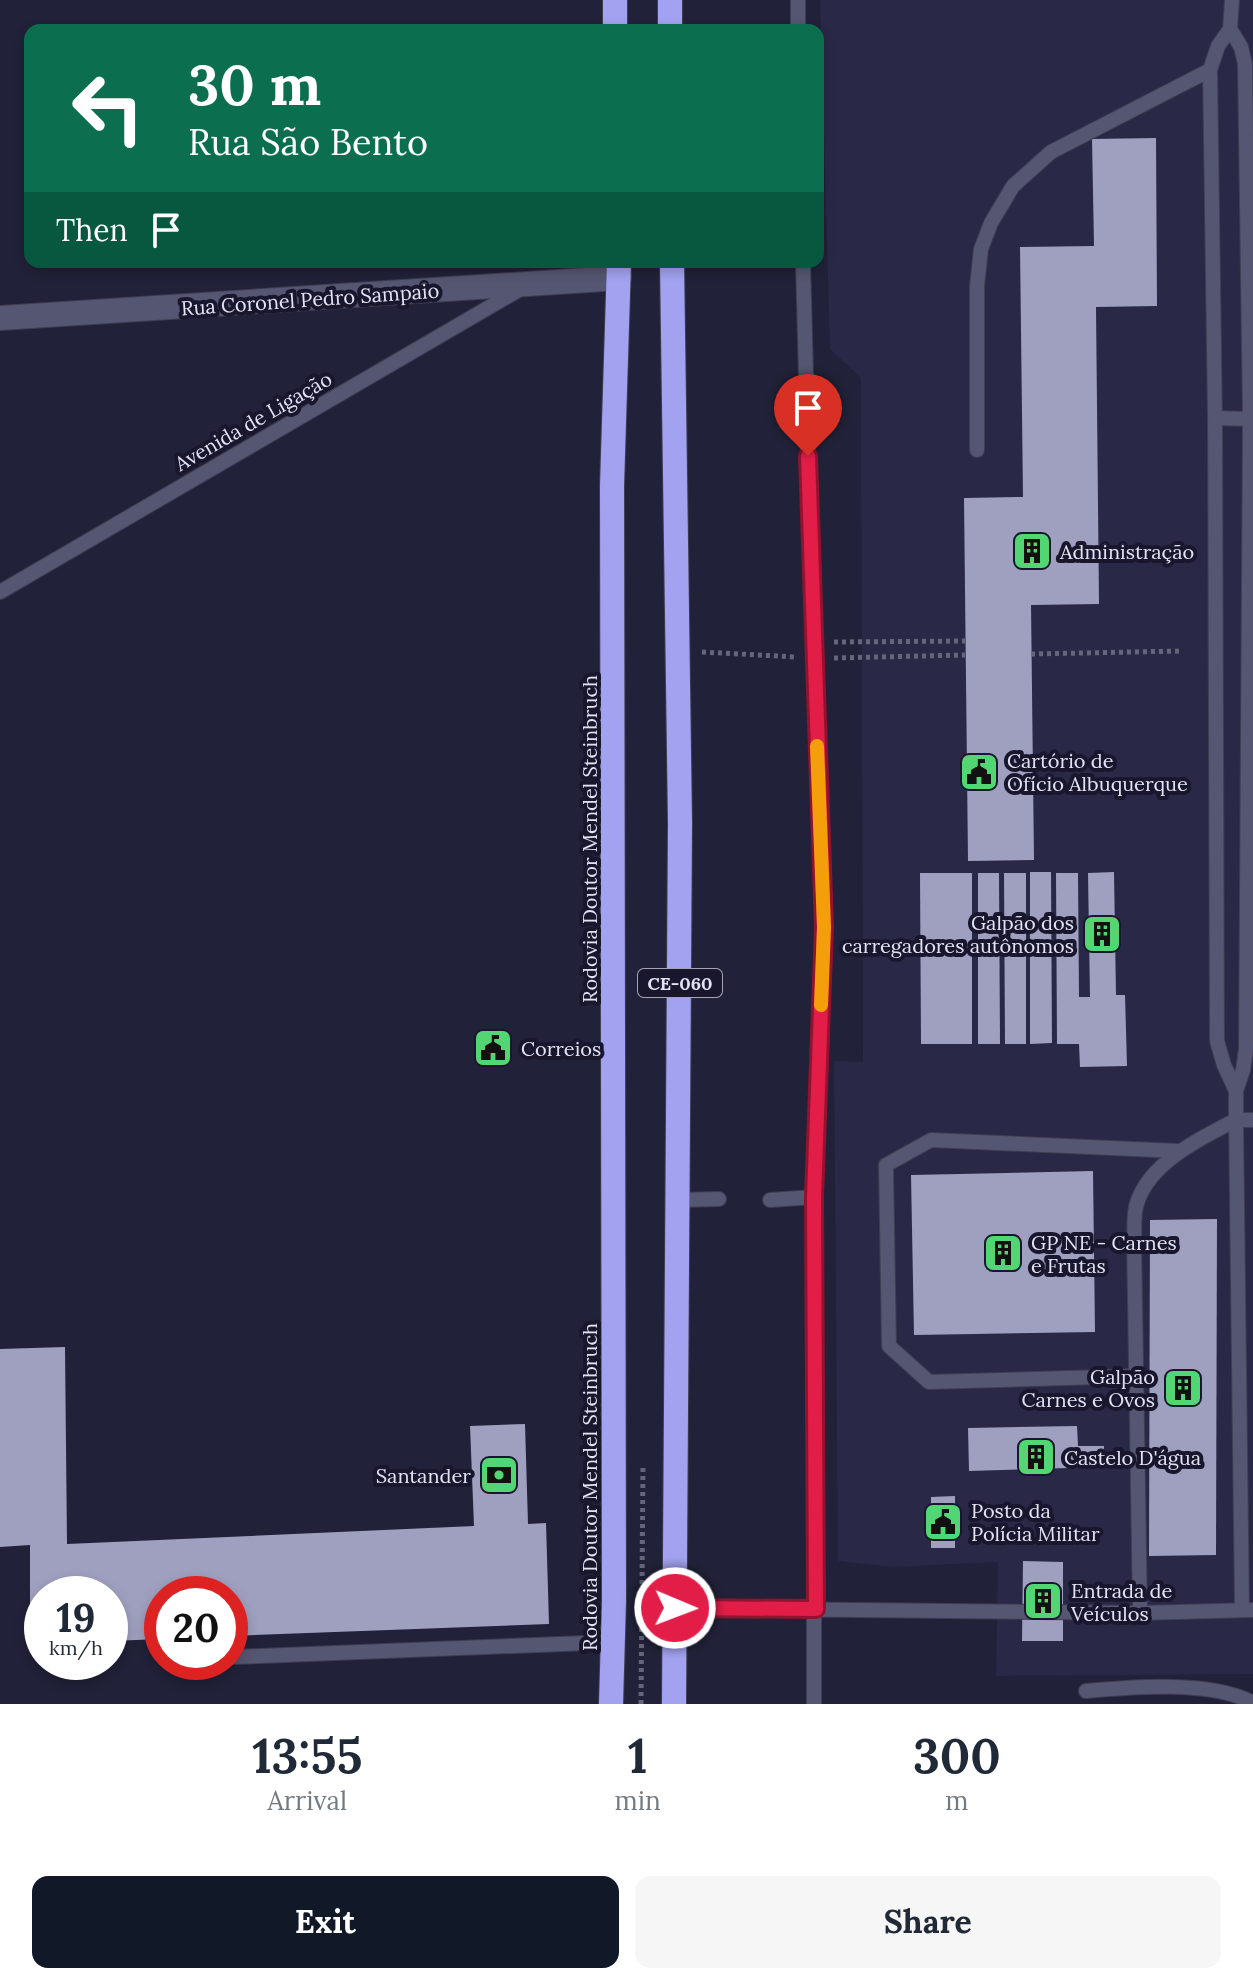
<!DOCTYPE html>
<meta charset="utf-8">
<style>
body{margin:0;font-family:Lora,serif;background:#f6f6f7;color:#1f2937;height:100vh;display:flex;flex-direction:column;font-size:30px;white-space:nowrap}
*{box-sizing:border-box;margin:0}
p{font-size:26px;color:#747a83}
.icon{flex:none;width:44px;height:44px;fill:none;stroke:currentColor;stroke-width:2;stroke-linecap:round;stroke-linejoin:round}
.map{position:relative;height:1704px;overflow:hidden}
.side{display:flex;flex-direction:column;background:#fff;flex:1}
.side>*{flex:none}
.top-card{position:absolute;left:24px;top:24px;width:800px;height:244px;border-radius:16px;box-shadow:0 4px 12px #0003;background:#0b6e4f;color:#fff;overflow:hidden}
.speed{position:absolute;left:24px;top:1576px;display:flex;gap:16px;font-size:40px;font-weight:700;text-align:center}
.speed>*{display:grid;place-content:center;width:104px;height:104px;border-radius:50%;background:#fff;box-shadow:0 4px 12px #0003;line-height:1}
.speed small{font-size:20px;font-weight:400}
.speed .limit{border:12px solid #d22;background:#fff;color:#111}
.pin{position:absolute;display:grid;place-items:center;width:68px;height:68px;color:#fff;margin:-82px -34px;border-radius:50% 50% 50% 0;rotate:-45deg;box-shadow:0 0 8px #0007}
.pin .icon{rotate:45deg}
.me{position:absolute;width:88px;margin:-44px;rotate:91deg;stroke-linejoin:round;filter:drop-shadow(0 0 6px #0008)}
.turn{display:flex;align-items:center;gap:28px;height:168px;padding:0 32px;font-size:36px}
.turn .icon{width:104px;height:104px;stroke-width:2.5}
.turn b{display:block;font-size:56px;line-height:68px}
.then{display:flex;align-items:center;height:76px;padding:0 32px;background:#0003;gap:16px;font-size:30px}
.eta{display:flex;justify-content:space-evenly;align-items:center;height:136px;text-align:center}
.eta b{font-size:48px;font-weight:700;line-height:56px}
.primary-button{display:flex;gap:16px;margin-top:auto;padding:16px 32px}
.primary-button a{flex:1;height:92px;border-radius:16px;background:#111827;color:#fff;font-size:32px;font-weight:700;line-height:92px;text-align:center}
.primary-button a+a{background:#f6f6f7;color:#1f2937}
.map>svg:first-child{display:block}
</style>
<div class="map">
<svg width="1253" height="1704" viewBox="0 0 1253 1704">
<rect width="100%" height="100%" fill="#212139"/>
<polygon fill="#292847" points="820,0 1253,0 1253,1674 996,1676 998,1562 892,1567 838,1561 834,1061 863,1062 861,378 830,349"/>
<g fill="#9fa0bf">
<polygon points="1156,138 1157,306 1096,307 1099,604 1031,605 1034,860 968,861 964,498 1023,497 1020,247 1094,246 1092,139"/>
<polygon points="1030,872 1051,872 1052,1043 1030,1044"/>
<polygon points="1114,872 1116,995 1125,995 1127,1066 1080,1067 1079,1044 1057,1044 1056,873 1078,873 1079,997 1090,997 1088,873"/>
<polygon points="920,873 972,873 972,1044 921,1044"/>
<polygon points="978,873 999,873 1000,1044 978,1044"/>
<polygon points="1004,873 1026,873 1026,1044 1005,1044"/>
<polygon points="1093,1171 1095,1332 914,1335 911,1175"/>
<polygon points="1217,1219 1216,1555 1149,1556 1150,1220"/>
<polygon points="65,1347 67,1544 474,1526 470,1426 525,1424 528,1524 546,1523 549,1624 230,1636 230,1594 162,1594 162,1639 110,1641 110,1594 42,1594 42,1644 30,1644 30,1545 0,1547 0,1349"/>
<polygon points="1077,1426 1078,1446 1104,1446 1104,1467 969,1471 968,1428"/>
<polygon points="955,1496 955,1548 931,1548 931,1497"/>
<polygon points="1023,1561 1063,1562 1063,1641 1022,1641"/>
</g>
<g fill="none" stroke-linecap="round" stroke-linejoin="round">
<defs>
<g id="lane">
<polyline points="798,0 798,30"/>
<polyline points="1232,0 1230,29 1218,46 1210,70 1215,418 1217,1041 1224,1065 1236,1091"/>
<polyline points="803,262 813,643 824,927 814,1197 814,1704"/>
<polyline points="1215,418 1250,419"/>
<polyline points="977,450 977,286 981,249 991,223 1013,186 1051,152 1210,70"/>
<polyline points="0,592 522,288"/>
<polyline points="679,1200 719,1199"/>
<polyline points="770,1200 814,1197"/>
<polyline points="1136,1376 929,1382 889,1346 886,1165 931,1140 1178,1151"/>
<polyline points="675,1608 1140,1613 1253,1610"/>
<polyline points="1242,1610 1236,1120 1253,1120"/>
<path d="M1140,1613L1134,1240C1135,1229 1133,1214 1137,1203C1150,1162 1201,1138 1236,1120V1091L1243,1070L1246,1049L1250,419L1245,64L1241,47L1230,29"/>
<polyline points="234,1657 612,1642"/>
<path d="M1086,1691C1131,1687 1213,1680 1253,1703"/>
</g>
<polyline id="street" points="0,318 619,278"/>
<g id="highway">
<polyline points="615,0 615,30"/>
<polyline points="670,0 670,30"/>
<polyline points="672,262 680,823 674,1704"/>
<polyline points="611,1704 614,1601 612,486 619,262"/>
</g>
</defs>
<use href="#lane" stroke="#3e3d52" stroke-width="16"/>
<use href="#street" stroke="#3e3d52" stroke-width="26"/>
<use href="#highway" stroke="#3e3d52" stroke-width="26"/>
<g stroke="#65667b" stroke-width="5" stroke-dasharray="4 4" stroke-linecap="butt">
<polyline points="834,642 965,641"/>
<polyline points="702,652 796,657"/>
<polyline points="1031,654 1182,651"/>
<polyline points="834,658 965,655"/>
<polyline points="641,1704 643,1465"/>
</g>
<use href="#lane" stroke="#555671" stroke-width="14"/>
<use href="#street" stroke="#555671" stroke-width="24"/>
<use href="#highway" stroke="#a2a2f0" stroke-width="24"/>
</g>
<g fill="none" stroke-linecap="round" stroke-linejoin="round">
<defs>
<polyline id="route" points="675,1608 816,1609 814,1197 824,927 808,456"/>
</defs>
<use href="#route" stroke="#92132f" stroke-width="20"/>
<use href="#route" stroke="#e11d48" stroke-width="14"/>
<polyline stroke="#f59e0b" stroke-width="14" points="817,746 824,927 821,1005"/>
</g>
<defs>
<symbol id="building-square" viewBox="-11 -11 22 22"><rect x="-9" y="-9" width="18" height="18" rx="4" fill="#52d673" stroke="#18172e"/><path d="M-4-6H4V6H1V3H-1V6H-4ZM-2.5-4.3h1.7v1.8h-1.7ZM.8-4.3h1.7v1.8H.8ZM-2.5-1h1.7V.8h-1.7ZM.8-1h1.7V.8H.8Z" fill="#111"/></symbol>
<symbol id="civic-square" viewBox="-11 -11 22 22"><rect x="-9" y="-9" width="18" height="18" rx="4" fill="#52d673" stroke="#18172e"/><path d="M-.6-6.5H3V-4.5H.6V-3L4-1V1h2V6H-6V1h2V-1L-.6-3ZM-1.2 2.5V6h2.4V2.5Z" fill="#111"/></symbol>
<symbol id="bank-square" viewBox="-11 -11 22 22"><rect x="-9" y="-9" width="18" height="18" rx="4" fill="#52d673" stroke="#18172e"/><path d="M-6-4H6V4H-6ZM0-2.3a2.3 2.3 0 1 0 0 4.6a2.3 2.3 0 1 0 0-4.6Z" fill="#111"/></symbol>
</defs>
<g fill-rule="evenodd">
<use href="#building-square" x="1010" y="529" width="44" height="44"/>
<use href="#civic-square" x="957" y="750" width="44" height="44"/>
<use href="#building-square" x="1080" y="912" width="44" height="44"/>
<use href="#civic-square" x="471" y="1026" width="44" height="44"/>
<use href="#building-square" x="981" y="1231" width="44" height="44"/>
<use href="#building-square" x="1161" y="1366" width="44" height="44"/>
<use href="#building-square" x="1014" y="1435" width="44" height="44"/>
<use href="#bank-square" x="477" y="1453" width="44" height="44"/>
<use href="#civic-square" x="921" y="1500" width="44" height="44"/>
<use href="#building-square" x="1021" y="1579" width="44" height="44"/>
</g>
<g text-anchor="middle" dominant-baseline="central" stroke-width="8" stroke-linejoin="round" paint-order="stroke">
<rect fill="#18172e" stroke="#a5a5b7" stroke-width="2" x="638" y="969" width="84" height="28" rx="6"/>
<g font-size="18" font-weight="bold" fill="#e1e2f2">
<text x="680" y="983">CE-060</text>
</g>
<g font-size="20" fill="#e1e2f2" stroke="#18172e">
<text transform="translate(310 299) rotate(-4)">Rua Coronel Pedro Sampaio</text>
<text transform="translate(253 421) rotate(-30)">Avenida de Ligação</text>
<text transform="translate(589 839) rotate(-90)">Rodovia Doutor Mendel Steinbruch</text>
<text transform="translate(589 1487) rotate(-90)">Rodovia Doutor Mendel Steinbruch</text>
</g>
<g font-size="20" fill="#e1e2f2" stroke="#18172e" text-anchor="start">
<text x="1060" y="551">Administração</text>
<text x="1007" y="760">Cartório de<tspan x="1007" dy="23">Ofício Albuquerque</tspan></text>
<text x="1074" y="922" text-anchor="end">Galpão dos<tspan x="1074" dy="23">carregadores autônomos</tspan></text>
<text x="521" y="1048">Correios</text>
<text x="1031" y="1242">GP NE - Carnes<tspan x="1031" dy="23">e Frutas</tspan></text>
<text x="1155" y="1376" text-anchor="end">Galpão<tspan x="1155" dy="23">Carnes e Ovos</tspan></text>
<text x="1064" y="1457">Castelo D'água</text>
<text x="471" y="1475" text-anchor="end">Santander</text>
<text x="971" y="1510">Posto da<tspan x="971" dy="23">Polícia Militar</tspan></text>
<text x="1071" y="1590">Entrada de<tspan x="1071" dy="23">Veículos</tspan></text>
</g>
</g>
</svg>
<div class="speed"><div>19<small>km/h</small></div><div class="limit">20</div></div>
<div class="pin" style="left:808px;top:456px;background:#d93025"><svg class="icon" aria-label="arrive" viewBox="0 0 24 24"><path d="M6 21V4h12l-3 4 3 4H6"/></svg></div>
<svg class="me" style="left:675px;top:1608px" viewBox="-20 -20 40 40"><circle r="17" fill="#e11d48" stroke="#fff" stroke-width="3"/><path d="M0-11L8 9 0 5-8 9z" fill="#fff"/></svg>
<div class="top-card">
<div class="turn"><svg class="icon" aria-label="left" viewBox="0 0 24 24"><path d="M17 20v-9H6M10 6l-5 5 5 5"/></svg><div><b>30 m</b>Rua São Bento</div></div>
<div class="then">Then<svg class="icon" aria-label="arrive" viewBox="0 0 24 24"><path d="M6 21V4h12l-3 4 3 4H6"/></svg></div>
</div>
</div>
<section class="side">
<div class="eta">
<div><b>13:55</b><p>Arrival</p></div>
<div><b>1</b><p>min</p></div>
<div><b>300</b><p>m</p></div>
</div>
<div class="primary-button"><a>Exit</a><a>Share</a></div>
</section>
